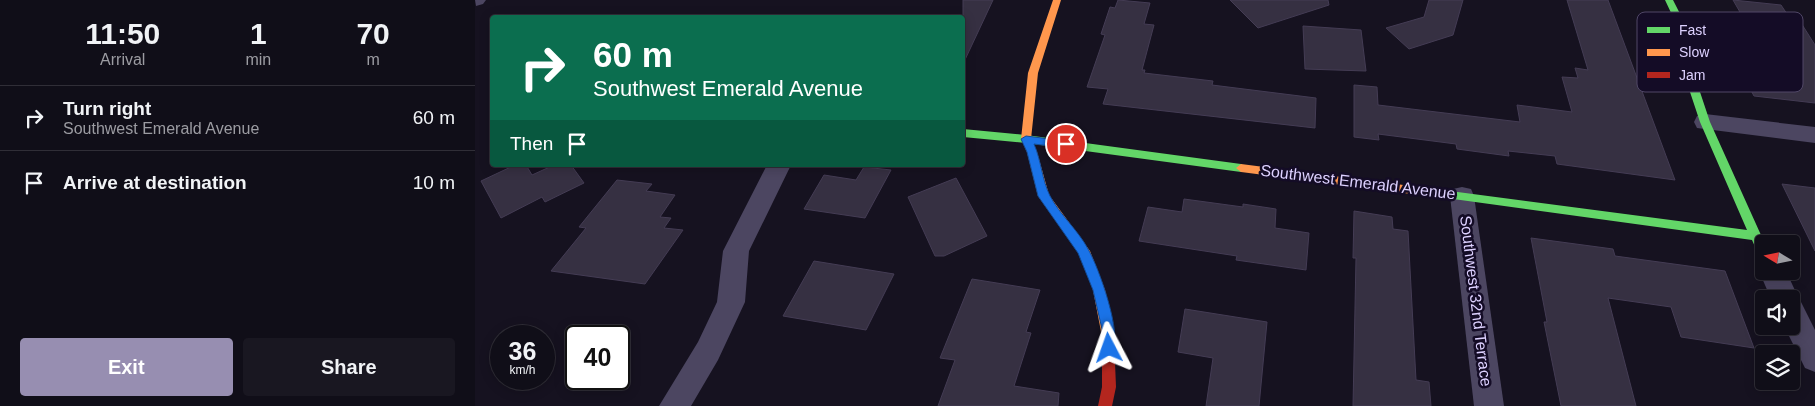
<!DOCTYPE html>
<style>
body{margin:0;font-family:Helvetica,sans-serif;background:#191721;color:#f1f3f6;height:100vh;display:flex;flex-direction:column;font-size:19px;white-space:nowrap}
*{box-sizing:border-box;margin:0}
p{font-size:16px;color:#9c9ca2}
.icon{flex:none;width:28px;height:28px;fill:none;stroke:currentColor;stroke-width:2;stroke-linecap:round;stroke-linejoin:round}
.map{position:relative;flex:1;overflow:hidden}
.details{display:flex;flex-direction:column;background:#100e18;width:475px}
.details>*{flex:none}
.guide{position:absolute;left:15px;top:15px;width:475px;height:152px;border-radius:5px;box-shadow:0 2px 12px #0003,0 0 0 1px #302e37;background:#0b6e4f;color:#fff;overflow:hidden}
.needle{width:32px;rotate:280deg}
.fabs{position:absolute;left:1280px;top:235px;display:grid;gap:10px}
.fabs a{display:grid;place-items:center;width:45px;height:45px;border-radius:5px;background:#100e18;box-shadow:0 2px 12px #0003,0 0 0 1px #302e37;font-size:25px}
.speed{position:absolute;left:15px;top:325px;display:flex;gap:10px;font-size:25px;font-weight:700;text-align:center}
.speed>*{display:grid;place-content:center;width:65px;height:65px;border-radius:50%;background:#100e18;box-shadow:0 2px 12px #0003,0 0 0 1px #302e37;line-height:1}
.speed small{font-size:12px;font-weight:400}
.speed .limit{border:2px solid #111;border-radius:8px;background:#fff;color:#111}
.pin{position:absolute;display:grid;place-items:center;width:42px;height:42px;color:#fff;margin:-21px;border:2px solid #fff;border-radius:50%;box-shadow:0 1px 5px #0007}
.me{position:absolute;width:55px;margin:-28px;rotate:356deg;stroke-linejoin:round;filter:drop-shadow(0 0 4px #0008)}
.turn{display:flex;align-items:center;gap:18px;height:105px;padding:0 20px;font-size:22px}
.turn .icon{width:65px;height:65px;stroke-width:2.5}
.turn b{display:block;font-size:35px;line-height:42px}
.then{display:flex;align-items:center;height:48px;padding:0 20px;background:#0003;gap:10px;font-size:19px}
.eta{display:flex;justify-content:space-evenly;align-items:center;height:85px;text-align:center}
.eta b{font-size:30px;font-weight:800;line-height:35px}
.cta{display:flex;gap:10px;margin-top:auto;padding:10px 20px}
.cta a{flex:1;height:58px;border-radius:5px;background:#978eb1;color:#fff;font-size:20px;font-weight:800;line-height:58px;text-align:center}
.cta a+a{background:#191721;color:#f1f3f6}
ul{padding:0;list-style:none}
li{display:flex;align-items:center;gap:15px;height:65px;padding:0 20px;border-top:1px solid #302e37}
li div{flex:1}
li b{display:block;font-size:19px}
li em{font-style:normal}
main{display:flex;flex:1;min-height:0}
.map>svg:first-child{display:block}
</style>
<main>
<section class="details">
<div class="eta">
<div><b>11:50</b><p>Arrival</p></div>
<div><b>1</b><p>min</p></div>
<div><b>70</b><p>m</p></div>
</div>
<ul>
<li><svg class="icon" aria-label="right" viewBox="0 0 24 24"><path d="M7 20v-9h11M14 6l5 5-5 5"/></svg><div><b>Turn right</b><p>Southwest Emerald Avenue</p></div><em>60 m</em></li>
<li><svg class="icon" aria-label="arrive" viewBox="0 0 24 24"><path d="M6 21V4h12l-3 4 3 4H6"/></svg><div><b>Arrive at destination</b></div><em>10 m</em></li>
</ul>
<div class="cta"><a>Exit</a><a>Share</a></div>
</section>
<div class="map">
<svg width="1340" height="406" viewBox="0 0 1340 406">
<rect width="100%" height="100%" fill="#161220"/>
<g fill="#363042" stroke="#443c54">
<polygon points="488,0 518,0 488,64"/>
<polygon points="643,0 675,3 669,24 679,25 667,70 670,70 669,73 738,81 737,85 841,98 840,128 628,104 633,89 612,87 630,35 626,34 635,7 640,8"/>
<polygon points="755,0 853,0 854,5 783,28"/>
<polygon points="954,0 988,0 978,35 934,49 911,28 949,17"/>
<polygon points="1092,0 1133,0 1200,180 1082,164 1080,156 1033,151 1034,156 982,149 981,144 903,134 904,140 879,137 879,85 902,87 903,105 1045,122 1042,105 1097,112 1087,77 1103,78 1100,68 1113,70"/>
<polygon points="1258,0 1306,5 1312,14 1321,15 1340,45 1340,103 1279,96 1261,62 1277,64 1253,17 1269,19"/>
<polygon points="828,26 886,30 891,71 830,69"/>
<polygon points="40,165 51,165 57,175 79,165 96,165 109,183 70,202 67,197 26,218 6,181"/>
<polygon points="389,167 416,170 390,218 329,209 349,175 381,180"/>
<polygon points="481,178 512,236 469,256 460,256 433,197"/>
<polygon points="142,180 177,184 171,191 200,195 185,217 196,218 189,228 208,230 170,284 76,271 111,228 104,227"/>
<polygon points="1307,184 1340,188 1340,251"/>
<polygon points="709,199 768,207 768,204 801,209 800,228 834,233 831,270 761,260 762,256 664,241 673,207 707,212"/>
<polygon points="879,211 917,217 918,229 933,231 941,380 954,382 956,406 878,406 881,258 878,258"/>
<polygon points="1056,238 1138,249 1140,256 1250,271 1279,348 1206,337 1196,307 1133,298 1161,406 1086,406 1069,322 1072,322"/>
<polygon points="339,261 419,274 391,330 308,316"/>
<polygon points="497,279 565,290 551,332 556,333 539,386 584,393 583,406 463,406 480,360 465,358"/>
<polygon points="710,309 792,322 784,406 731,406 738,358 703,352"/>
</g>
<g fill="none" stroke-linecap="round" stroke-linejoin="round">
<g fill="#4c4661" fill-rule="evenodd">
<polygon points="0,0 11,0 8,4 1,6"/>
<polygon points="1230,114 1340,127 1340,143 1222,128 1219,122 1222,116"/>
<polygon points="292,165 316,165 274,251 270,302 243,360 216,406 184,406 223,342 242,302 248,251"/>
<polygon points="987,187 996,189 999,196 1029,406 999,406 975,196 978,189"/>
<polygon points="1287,263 1289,271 1311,271 1324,299 1323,301 1326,302 1340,330 1340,372 1330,368 1309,326 1316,326 1316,299 1296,299 1284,271"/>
</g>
<g fill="#63d668" fill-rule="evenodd">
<polygon points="1190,0 1198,0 1225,53 1223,86 1235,122 1290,244 1289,260 1285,258 1277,240 971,198 969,195 975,191 1272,230 1225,122 1213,86 1215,53"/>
<polygon points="488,129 551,135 766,164 771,168 766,172 551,143 488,137"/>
</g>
<g fill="#ff974d" fill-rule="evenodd">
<polygon points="578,0 586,0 563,73 556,139 562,152 574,195 615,251 630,290 639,329 638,342 633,344 628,342 618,290 604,253 563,196 552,152 546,139 553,73"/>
<polygon points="766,164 975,191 981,195 975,199 766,172 761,168"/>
</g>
<polygon fill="#b3261e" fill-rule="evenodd" points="633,332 638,334 639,338 641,387 637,406 623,406 627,387 627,338 628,334"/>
</g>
<path fill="#1a73e8" stroke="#114b97" d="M551,136L591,141L596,144L591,148L559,144C566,160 567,180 575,196C585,215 603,230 613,249C624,268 647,333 638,352L634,354L629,352L627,348V329L618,290L603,253L563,196L552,152L546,139Z"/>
<g text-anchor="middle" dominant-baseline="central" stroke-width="5" stroke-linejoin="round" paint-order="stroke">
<g font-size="16" fill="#ddd1ff" stroke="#140c26">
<text transform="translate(883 182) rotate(7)">Southwest Emerald Avenue</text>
<text transform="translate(1001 301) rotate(83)">Southwest 32nd Terrace</text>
</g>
</g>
<rect x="1162" y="12" width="166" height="80" rx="8" fill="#140c26" stroke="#504767" stroke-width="1"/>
<rect x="1172" y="27" width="23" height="6" fill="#63d668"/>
<rect x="1172" y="49" width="23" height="7" fill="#ff974d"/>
<rect x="1172" y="72" width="23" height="6" fill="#b3261e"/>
<g font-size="14" fill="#ddd1ff">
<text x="1204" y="35">Fast</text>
<text x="1204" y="57">Slow</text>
<text x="1204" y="80">Jam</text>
</g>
</svg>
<div class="fabs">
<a><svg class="needle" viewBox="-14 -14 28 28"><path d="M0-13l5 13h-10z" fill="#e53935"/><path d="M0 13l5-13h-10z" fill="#9c9ca2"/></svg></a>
<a><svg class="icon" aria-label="sound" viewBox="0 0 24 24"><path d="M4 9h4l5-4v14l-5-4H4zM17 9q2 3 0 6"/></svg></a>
<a><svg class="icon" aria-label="layers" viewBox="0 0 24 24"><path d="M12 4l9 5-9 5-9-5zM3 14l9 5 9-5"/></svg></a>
</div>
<div class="speed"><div>36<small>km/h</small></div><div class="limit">40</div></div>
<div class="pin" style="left:591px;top:144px;background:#d93025"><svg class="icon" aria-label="arrive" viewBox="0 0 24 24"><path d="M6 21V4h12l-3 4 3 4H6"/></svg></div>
<svg class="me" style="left:634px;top:348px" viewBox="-20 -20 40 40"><path d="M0-17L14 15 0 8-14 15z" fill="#1a73e8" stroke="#fff" stroke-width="4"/></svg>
<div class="guide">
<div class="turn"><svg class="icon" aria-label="right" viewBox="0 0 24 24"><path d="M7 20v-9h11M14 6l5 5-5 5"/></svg><div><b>60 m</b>Southwest Emerald Avenue</div></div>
<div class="then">Then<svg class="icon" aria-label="arrive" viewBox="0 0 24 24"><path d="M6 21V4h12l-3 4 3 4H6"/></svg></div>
</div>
</div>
</main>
